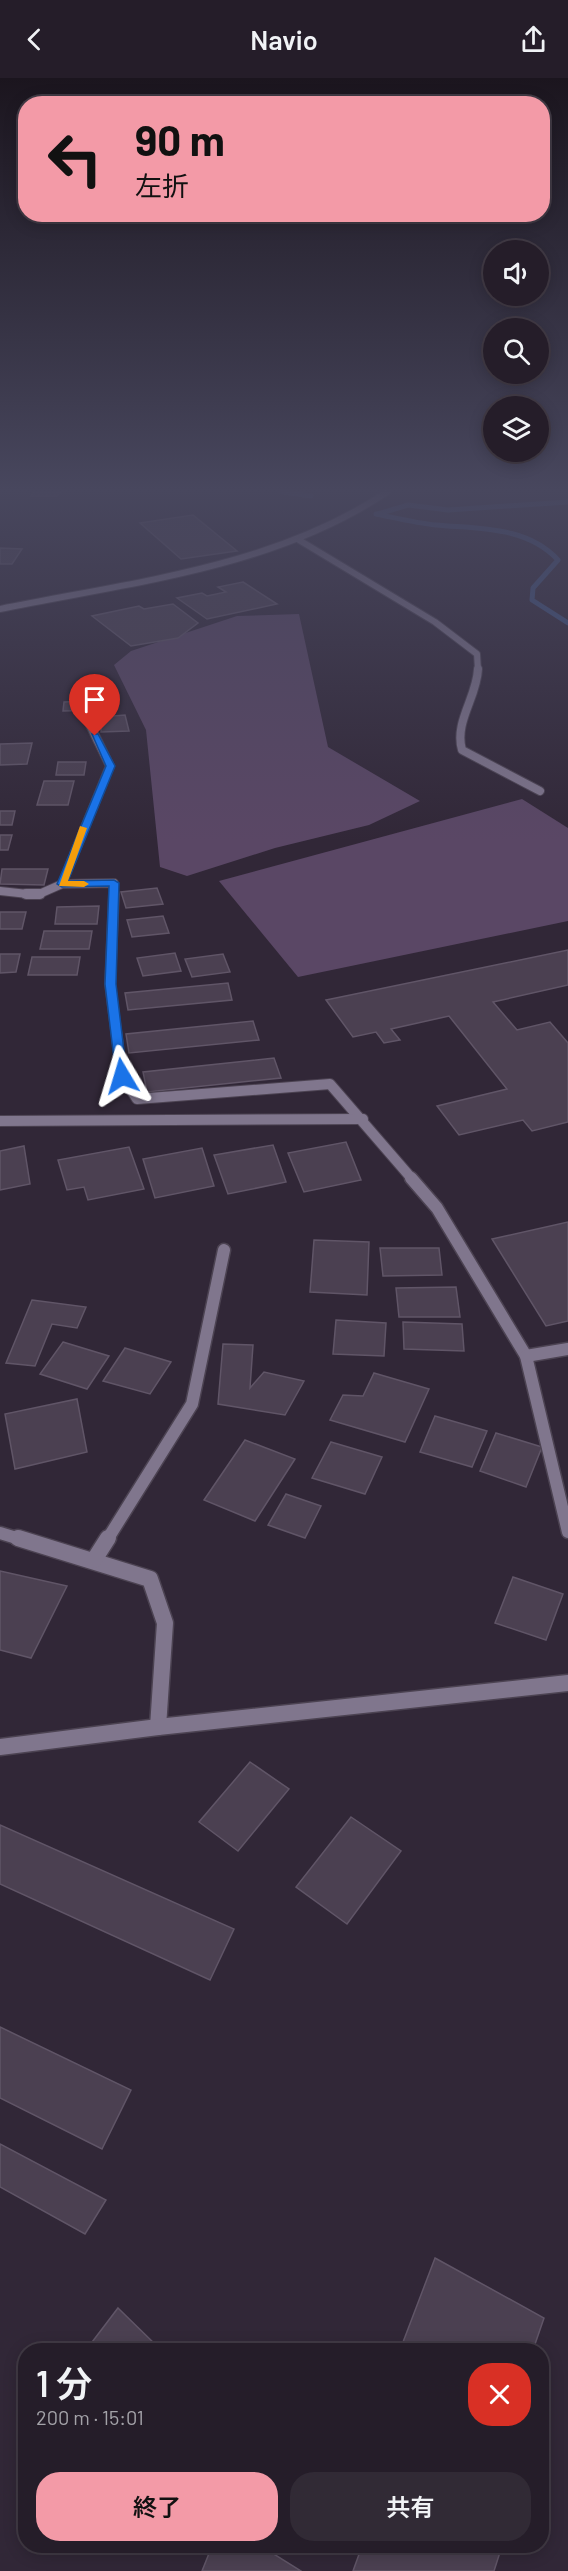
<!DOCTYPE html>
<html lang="ja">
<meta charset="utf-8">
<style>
body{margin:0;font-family:Barlow,"Noto Sans JP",sans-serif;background:#312a35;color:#f1f3f6;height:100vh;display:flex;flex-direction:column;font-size:22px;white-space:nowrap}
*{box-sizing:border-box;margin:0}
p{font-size:20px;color:#a3a2a8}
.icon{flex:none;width:33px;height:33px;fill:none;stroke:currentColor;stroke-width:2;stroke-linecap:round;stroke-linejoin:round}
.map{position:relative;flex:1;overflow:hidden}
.drawer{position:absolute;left:18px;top:2265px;width:531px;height:210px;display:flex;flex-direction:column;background:#251d29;border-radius:24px;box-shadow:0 3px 15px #0003,0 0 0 2px #423b46}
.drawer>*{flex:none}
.guide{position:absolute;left:18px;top:18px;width:532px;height:126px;border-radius:24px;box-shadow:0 3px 15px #0003,0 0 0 2px #423b46;background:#f39aa7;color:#111;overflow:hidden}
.buttons{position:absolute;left:483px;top:162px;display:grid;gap:12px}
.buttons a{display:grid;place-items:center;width:66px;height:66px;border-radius:50%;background:#251d29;box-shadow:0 3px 15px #0003,0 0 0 2px #423b46;font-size:30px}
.pin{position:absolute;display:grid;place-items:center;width:51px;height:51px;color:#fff;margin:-62px -26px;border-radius:50% 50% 50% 0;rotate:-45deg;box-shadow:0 0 6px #0007}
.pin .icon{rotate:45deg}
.me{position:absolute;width:66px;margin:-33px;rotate:353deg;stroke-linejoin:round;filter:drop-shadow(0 0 4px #0008)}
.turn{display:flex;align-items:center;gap:21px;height:126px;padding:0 18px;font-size:27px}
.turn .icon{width:78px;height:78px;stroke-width:2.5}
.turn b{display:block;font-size:42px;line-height:51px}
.round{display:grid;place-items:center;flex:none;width:63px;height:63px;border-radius:24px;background:#312a35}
.summary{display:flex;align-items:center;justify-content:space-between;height:102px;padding:0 18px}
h1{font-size:36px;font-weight:600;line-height:45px}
.cta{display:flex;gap:12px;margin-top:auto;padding:12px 18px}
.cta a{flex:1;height:69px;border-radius:24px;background:#f39aa7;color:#111;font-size:24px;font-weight:600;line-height:69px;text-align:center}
.cta a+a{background:#312a35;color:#f1f3f6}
header{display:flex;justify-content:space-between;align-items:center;height:78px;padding:0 18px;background:#251d29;font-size:27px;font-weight:600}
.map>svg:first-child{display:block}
</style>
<header><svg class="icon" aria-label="back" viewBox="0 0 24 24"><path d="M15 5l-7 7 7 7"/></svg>Navio<svg class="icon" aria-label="share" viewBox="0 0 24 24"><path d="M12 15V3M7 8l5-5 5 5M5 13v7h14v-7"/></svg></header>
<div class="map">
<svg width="568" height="2493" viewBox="0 0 568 2493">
<rect width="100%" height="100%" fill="#312737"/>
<g fill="#5a4765">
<polygon points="299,536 328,669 420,723 369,747 275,770 187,798 160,789 146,652 114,587 131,573 237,538"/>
<polygon points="522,721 568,750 568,843 298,899 219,803"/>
</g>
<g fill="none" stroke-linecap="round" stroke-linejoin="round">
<g stroke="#3e5584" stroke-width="5">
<polyline points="283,414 311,418"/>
<path d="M376,436C396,440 416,445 436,447C478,451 527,448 558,482L533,510L532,522L568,545"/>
<polyline points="378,436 408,427 448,432 568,424"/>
</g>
</g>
<g fill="#4b4051" stroke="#605567" stroke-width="1.5">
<polygon points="34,414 60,414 57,418 31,418"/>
<polygon points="193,437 237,473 181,481 140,445"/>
<polygon points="0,470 22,471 12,486 0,486"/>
<polygon points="243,504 277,526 207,541 177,520 202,515 207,518 226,514 218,509"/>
<polygon points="173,526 198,545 178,560 131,568 92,538 139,528 144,531"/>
<polygon points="95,623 99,632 63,633 64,624"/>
<polygon points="125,637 129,653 101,654 101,639"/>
<polygon points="32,665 27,686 0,687 0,666"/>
<polygon points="58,684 86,684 84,697 56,697"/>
<polygon points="44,703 74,703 68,727 37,727"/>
<polygon points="0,733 15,733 12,747 0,747"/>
<polygon points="0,757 12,757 8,772 0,772"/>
<polygon points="2,791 48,791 44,807 0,806"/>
<polygon points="157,810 163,826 126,830 121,814"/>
<polygon points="99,828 97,846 55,846 57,829"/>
<polygon points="0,834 26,834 22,851 0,851"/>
<polygon points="163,838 169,855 132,859 127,842"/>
<polygon points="44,853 92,853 89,871 40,871"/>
<polygon points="568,872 568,907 493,924 517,952 550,944 568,965 568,1044 532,1053 523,1042 459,1057 437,1028 507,1011 449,938 391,951 400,962 384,965 376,954 353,959 326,922"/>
<polygon points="175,875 181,893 143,898 137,880"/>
<polygon points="0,876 20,876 16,894 0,895"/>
<polygon points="223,876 230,894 192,899 185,881"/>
<polygon points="32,879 80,879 77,897 28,897"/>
<polygon points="228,905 232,922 128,932 125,915"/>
<polygon points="253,943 259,962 129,975 126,956"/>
<polygon points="274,980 281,1000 147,1014 143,994"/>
<polygon points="346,1064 361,1102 304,1114 288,1075"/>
<polygon points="273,1067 286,1104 228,1116 214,1077"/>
<polygon points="24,1068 30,1106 0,1112 0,1073"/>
<polygon points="129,1069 144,1111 88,1122 84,1109 67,1112 58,1082"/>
<polygon points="202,1070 214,1108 155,1120 143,1081"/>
<polygon points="568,1144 568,1243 546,1248 492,1161"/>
<polygon points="314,1162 369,1164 367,1217 310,1214"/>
<polygon points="380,1170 439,1170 442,1197 383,1198"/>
<polygon points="456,1209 460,1239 399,1239 396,1210"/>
<polygon points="32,1222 86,1229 77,1250 52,1246 35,1288 6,1285"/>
<polygon points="336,1242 386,1245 384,1278 333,1276"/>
<polygon points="403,1244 462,1246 464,1273 404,1271"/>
<polygon points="63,1264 109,1278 87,1311 40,1296"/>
<polygon points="223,1266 253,1267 250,1310 264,1294 304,1303 285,1337 218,1326"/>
<polygon points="125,1270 171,1284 150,1316 103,1303"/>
<polygon points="374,1295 429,1311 405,1364 330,1342 343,1317 363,1318"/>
<polygon points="77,1321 87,1374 15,1391 5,1336"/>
<polygon points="435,1338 487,1353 472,1389 420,1374"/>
<polygon points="496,1355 542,1369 526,1409 480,1393"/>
<polygon points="245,1362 295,1381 255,1443 204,1422"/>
<polygon points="331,1364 382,1379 365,1416 312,1400"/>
<polygon points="286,1416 321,1428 305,1460 268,1447"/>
<polygon points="0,1493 67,1508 31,1580 0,1572"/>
<polygon points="513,1499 563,1516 546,1562 495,1545"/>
<polygon points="250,1684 289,1711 238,1773 199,1744"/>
<polygon points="351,1739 401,1773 347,1846 296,1809"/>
<polygon points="0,1747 234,1851 210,1902 0,1806"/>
<polygon points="0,1949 131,2012 102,2071 0,2020"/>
<polygon points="0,2066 106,2122 85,2156 0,2109"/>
<polygon points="435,2180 544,2240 533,2272 400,2272"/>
<polygon points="118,2230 161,2272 86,2272"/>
<polygon points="212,2468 261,2468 301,2493 202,2493"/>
<polygon points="362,2468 394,2468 407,2476 410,2468 502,2468 494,2493 353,2493"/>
</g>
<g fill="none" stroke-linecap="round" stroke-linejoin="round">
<defs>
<polyline id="minor-far4" points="299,462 435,544 477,576 478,592"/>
<g id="minor-far3">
<path d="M478,591C477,619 454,644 462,672L540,713"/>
<polyline points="62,806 114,805 114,817"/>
<polyline points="0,813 37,817 62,806 110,688 88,643"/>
</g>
<g id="minor-far2">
<polyline points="26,816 40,816"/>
<polyline points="114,816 110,906 122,998 137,1021 330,1006 413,1102"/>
<polyline points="0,1043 363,1041"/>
</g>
<g id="minor-far1">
<polyline points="411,1100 437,1130 526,1278 568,1454"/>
<polyline points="526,1278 568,1271"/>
<polyline points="0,1455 23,1462"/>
<polyline points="107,1462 192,1326 224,1172"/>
</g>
<g id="minor">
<polyline points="18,1460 150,1501 165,1545 158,1649"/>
<polyline points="94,1482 108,1460"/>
<polyline points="0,1669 158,1649 568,1605"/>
</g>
<path id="tertiary" d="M0,531C131,504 274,490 387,414"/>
</defs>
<use href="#minor-far4" stroke="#4c4352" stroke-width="8"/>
<use href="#minor-far3" stroke="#4c4352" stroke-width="10"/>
<use href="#minor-far2" stroke="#4c4352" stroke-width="12"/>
<use href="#minor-far1" stroke="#4c4352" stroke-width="15"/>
<use href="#minor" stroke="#4c4352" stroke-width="19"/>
<use href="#tertiary" stroke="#4c4352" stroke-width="8"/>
<use href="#minor-far4" stroke="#80768d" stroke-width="6"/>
<use href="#minor-far3" stroke="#80768d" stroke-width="8"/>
<use href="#minor-far2" stroke="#80768d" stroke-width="10"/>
<use href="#minor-far1" stroke="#80768d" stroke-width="12"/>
<use href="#minor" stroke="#80768d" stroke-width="16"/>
<use href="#tertiary" stroke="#80768d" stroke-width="6"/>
</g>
<linearGradient id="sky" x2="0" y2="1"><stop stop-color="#1b151e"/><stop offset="0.54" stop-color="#48475e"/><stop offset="1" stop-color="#48475e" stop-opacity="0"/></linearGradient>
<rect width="568" height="763" fill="url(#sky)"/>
<polygon fill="#1a73e8" stroke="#114b97" stroke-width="1.5" points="92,656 98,656 115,688 68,803 114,802 119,805 116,906 127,998 122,1001 116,998 105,906 109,808 62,809 57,806 106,688"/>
<polygon fill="#f59e0b" points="80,748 87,750 68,803 84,803 89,806 84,809 59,808"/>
</svg>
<div class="buttons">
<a><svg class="icon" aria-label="sound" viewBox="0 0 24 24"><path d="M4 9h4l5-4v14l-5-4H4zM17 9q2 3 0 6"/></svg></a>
<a><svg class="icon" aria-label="search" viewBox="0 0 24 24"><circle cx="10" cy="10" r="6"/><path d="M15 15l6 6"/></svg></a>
<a><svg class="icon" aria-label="layers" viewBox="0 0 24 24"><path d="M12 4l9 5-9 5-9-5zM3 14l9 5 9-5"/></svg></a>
</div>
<div class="pin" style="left:95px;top:658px;background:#d93025"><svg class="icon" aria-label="arrive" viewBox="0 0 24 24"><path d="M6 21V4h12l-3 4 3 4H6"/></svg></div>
<svg class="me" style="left:122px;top:998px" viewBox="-20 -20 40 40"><path d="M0-17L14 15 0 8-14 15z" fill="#1a73e8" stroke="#fff" stroke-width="4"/></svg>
<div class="guide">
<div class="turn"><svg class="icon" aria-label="left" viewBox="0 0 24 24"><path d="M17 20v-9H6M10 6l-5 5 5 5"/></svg><div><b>90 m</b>左折</div></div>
</div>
<section class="drawer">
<div class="summary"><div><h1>1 分</h1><p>200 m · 15:01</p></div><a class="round" style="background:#d93025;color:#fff"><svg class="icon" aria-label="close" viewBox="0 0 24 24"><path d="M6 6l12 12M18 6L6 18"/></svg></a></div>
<div class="cta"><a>終了</a><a>共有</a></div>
</section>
</div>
